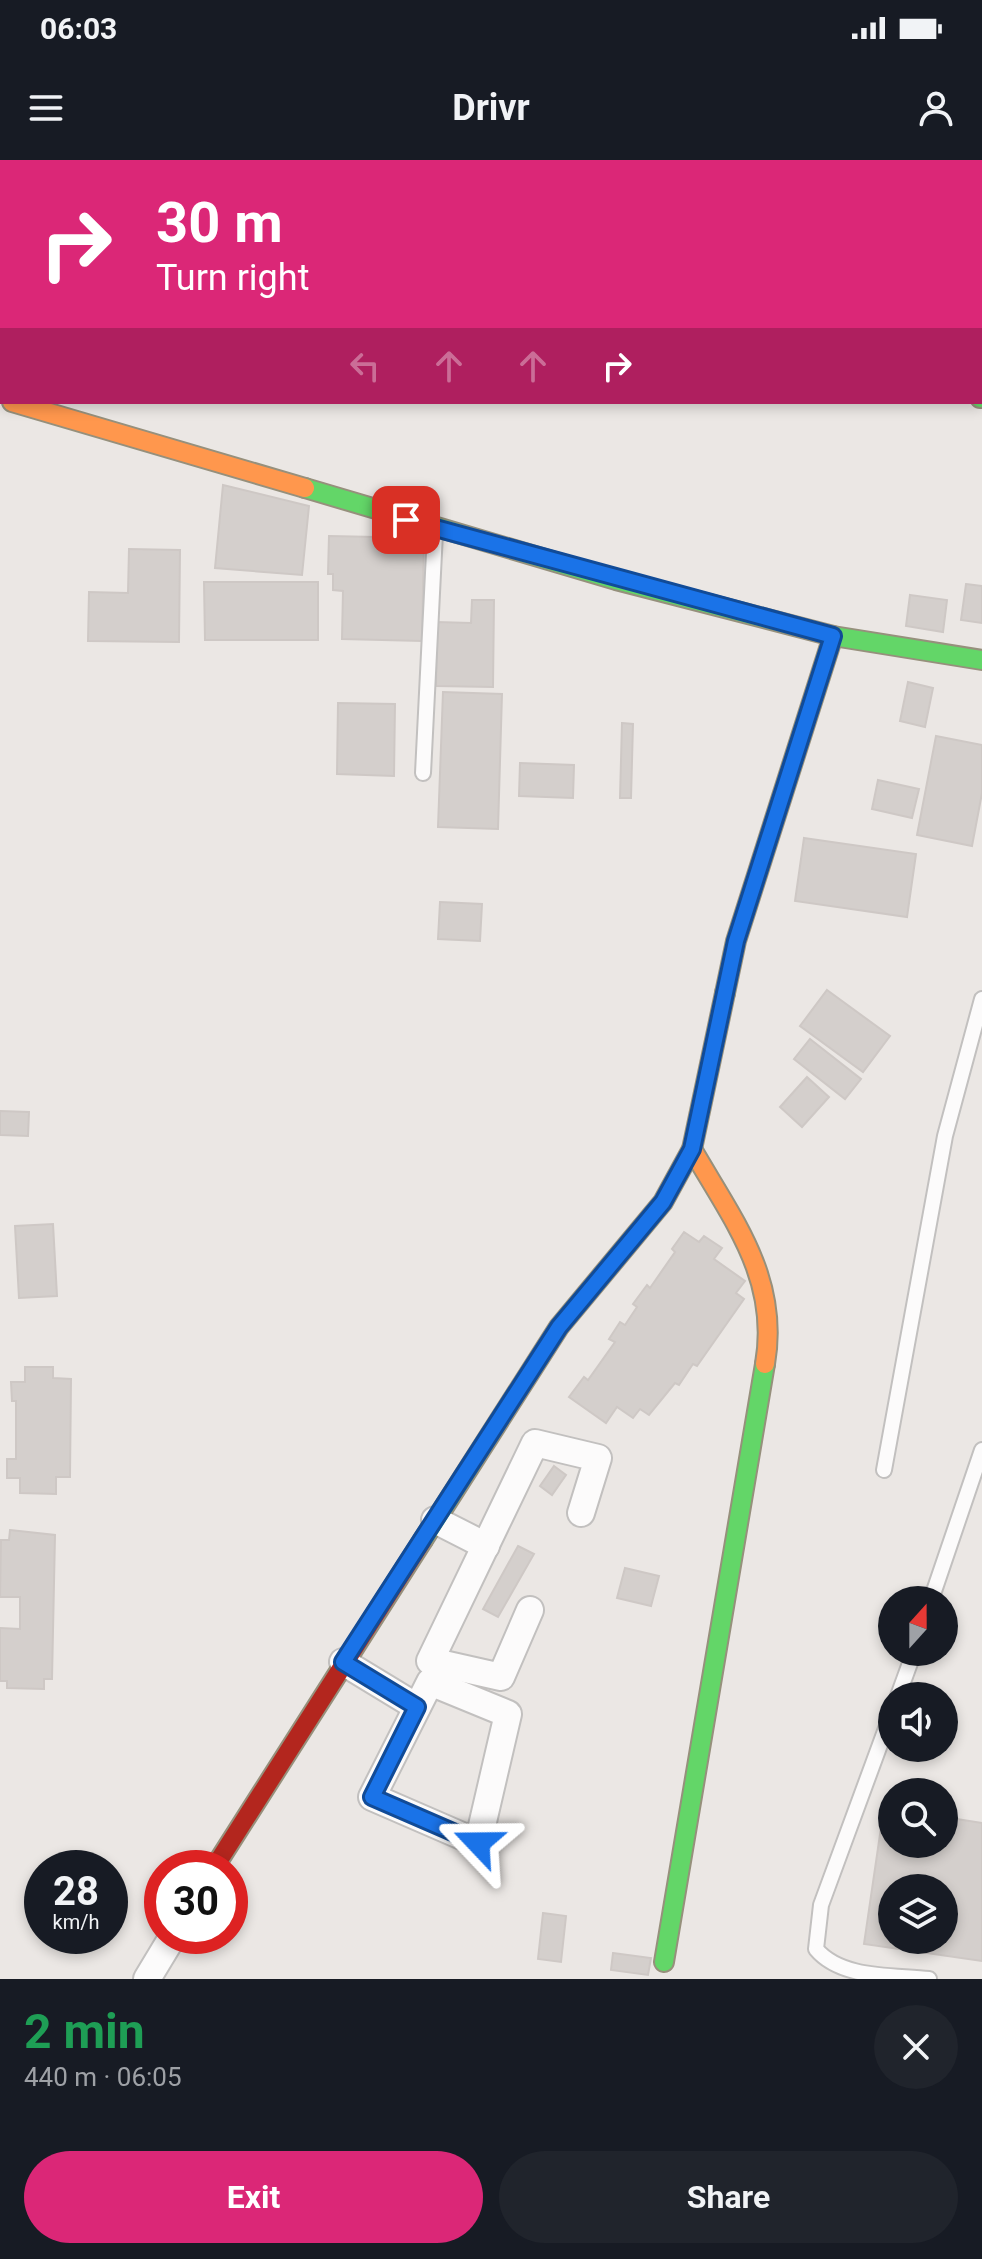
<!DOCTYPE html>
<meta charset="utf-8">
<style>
body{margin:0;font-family:Roboto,sans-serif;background:#20242c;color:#f1f3f6;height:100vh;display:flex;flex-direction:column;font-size:30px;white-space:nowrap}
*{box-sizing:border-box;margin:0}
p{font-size:26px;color:#9ea1a6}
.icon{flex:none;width:44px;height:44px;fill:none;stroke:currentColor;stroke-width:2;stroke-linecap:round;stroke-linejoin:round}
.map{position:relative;height:1819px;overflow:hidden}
.details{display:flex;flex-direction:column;background:#171b24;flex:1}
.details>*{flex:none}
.top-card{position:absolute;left:0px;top:0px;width:982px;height:244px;box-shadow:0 4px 12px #0003;background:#db2777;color:#fff;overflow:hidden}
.needle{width:52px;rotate:21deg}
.controls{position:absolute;left:878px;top:1426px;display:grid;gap:16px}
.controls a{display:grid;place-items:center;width:80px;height:80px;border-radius:50%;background:#171b24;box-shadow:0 4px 12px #0003;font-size:40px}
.speed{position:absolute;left:24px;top:1690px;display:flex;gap:16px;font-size:40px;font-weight:700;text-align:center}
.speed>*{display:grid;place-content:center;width:104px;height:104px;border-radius:50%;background:#171b24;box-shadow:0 4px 12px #0003;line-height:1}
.speed small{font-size:20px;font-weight:400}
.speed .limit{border:12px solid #d22;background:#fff;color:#111}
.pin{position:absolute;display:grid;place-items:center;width:68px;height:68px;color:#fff;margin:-34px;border-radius:16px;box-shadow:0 4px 12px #0006}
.me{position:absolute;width:88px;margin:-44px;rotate:293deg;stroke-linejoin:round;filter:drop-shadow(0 0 6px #0008)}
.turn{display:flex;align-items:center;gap:28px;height:168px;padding:0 24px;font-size:36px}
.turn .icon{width:104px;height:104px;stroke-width:2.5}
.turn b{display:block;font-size:56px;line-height:68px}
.lanes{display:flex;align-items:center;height:76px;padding:0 24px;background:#0003;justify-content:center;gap:40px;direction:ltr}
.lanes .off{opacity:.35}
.round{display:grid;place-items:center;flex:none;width:84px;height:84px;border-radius:42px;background:#20242c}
.summary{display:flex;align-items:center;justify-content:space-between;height:136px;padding:0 24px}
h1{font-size:48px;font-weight:700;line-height:60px;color:#1e9e55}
.primary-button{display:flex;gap:16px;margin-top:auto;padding:16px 24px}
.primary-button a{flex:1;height:92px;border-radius:48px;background:#db2777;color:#fff;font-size:32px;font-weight:700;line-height:92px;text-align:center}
.primary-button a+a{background:#20242c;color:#f1f3f6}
.status{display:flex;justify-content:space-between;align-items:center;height:56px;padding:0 40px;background:#171b24;direction:ltr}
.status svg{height:22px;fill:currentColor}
header{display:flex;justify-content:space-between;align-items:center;height:104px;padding:0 24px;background:#171b24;font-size:36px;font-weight:700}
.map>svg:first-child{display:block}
</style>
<div class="status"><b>06:03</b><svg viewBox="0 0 49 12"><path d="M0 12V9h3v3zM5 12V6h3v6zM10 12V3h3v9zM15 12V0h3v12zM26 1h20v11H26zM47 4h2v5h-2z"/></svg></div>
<header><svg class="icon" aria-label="menu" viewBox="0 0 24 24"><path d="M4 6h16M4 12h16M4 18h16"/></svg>Drivr<svg class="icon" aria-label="person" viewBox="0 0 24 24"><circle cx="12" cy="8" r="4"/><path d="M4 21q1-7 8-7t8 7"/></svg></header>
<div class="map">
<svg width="982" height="1819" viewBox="0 0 982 1819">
<rect width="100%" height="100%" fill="#ebe7e4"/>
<g fill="#d4cfcc" stroke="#cec8c5" stroke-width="2" fill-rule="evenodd">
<polygon points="416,0 508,0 507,2"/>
<polygon points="723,0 755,0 753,2"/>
<polygon points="223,325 309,346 302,415 215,408"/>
<polygon points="329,376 424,378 422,481 342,479 343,431 333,430 333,414 328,414"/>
<polygon points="129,389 180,390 179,482 88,481 89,432 128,433"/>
<polygon points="204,422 318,422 318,480 205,480"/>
<polygon points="966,424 982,426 982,463 961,460"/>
<polygon points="910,435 947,440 943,472 906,466"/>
<polygon points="472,440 494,440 493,527 436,526 437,462 471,463"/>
<polygon points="908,522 933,528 925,567 900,561"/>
<polygon points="443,532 502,534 498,669 438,667"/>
<polygon points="338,543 395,544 394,616 337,614"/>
<polygon points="622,563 633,564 631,638 620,638"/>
<polygon points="936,576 982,585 982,633 972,686 917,675"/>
<polygon points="520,603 574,605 573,638 519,636"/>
<polygon points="878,620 919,629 912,658 872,649"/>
<polygon points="804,678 916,694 907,757 795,741"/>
<polygon points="440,742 482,744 480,781 438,779"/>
<polygon points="827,830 890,876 863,912 800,866"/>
<polygon points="810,879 861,919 845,939 794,899"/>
<polygon points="807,917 829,937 802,967 780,947"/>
<polygon points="0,951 29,952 28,976 0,975"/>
<polygon points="53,1064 57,1136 19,1138 15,1066"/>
<polygon points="684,1072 699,1082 704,1076 722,1088 714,1099 745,1121 736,1133 744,1139 697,1206 693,1204 679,1225 675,1223 649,1255 640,1249 633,1258 617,1247 606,1263 569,1237 584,1217 588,1220 615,1182 609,1179 620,1162 625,1165 637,1147 633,1144 647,1125 650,1128 675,1092 672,1089"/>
<polygon points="25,1207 53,1207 53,1218 71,1219 70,1317 56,1317 56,1334 20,1333 20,1318 7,1318 7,1299 16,1299 16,1241 12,1241 11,1222 25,1222"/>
<polygon points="554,1306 566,1315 552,1335 540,1326"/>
<polygon points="10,1370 55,1375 52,1519 44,1519 44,1529 7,1528 7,1521 0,1521 0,1468 20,1469 20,1437 0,1437 1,1380 9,1380"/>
<polygon points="518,1386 534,1394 498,1457 483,1449"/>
<polygon points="625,1408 659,1416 651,1446 617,1438"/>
<path d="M884,1647L892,1649V1684H944V1657L982,1663V1801L864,1784ZM892,1728H944V1780H892Z"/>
<polygon points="543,1753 566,1756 561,1802 538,1799"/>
<polygon points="613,1793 651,1798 648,1815 611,1810"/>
</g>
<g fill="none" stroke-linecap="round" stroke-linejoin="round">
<defs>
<g id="lane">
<polyline points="683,0 684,2"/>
<polyline points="874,2 874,0"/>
<polyline points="423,613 435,373"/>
<polyline points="884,1310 945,976 982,839"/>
<polyline points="931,1440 982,1290"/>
<polyline points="898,1536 914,1492"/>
<path d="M892,1552L821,1745L816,1789C841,1819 892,1815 929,1819"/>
</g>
<g id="street">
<polyline points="435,1360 486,1386"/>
<polyline points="530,1450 501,1517 430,1501 535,1283 598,1298 581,1353"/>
<polyline points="343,1502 417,1547"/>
<polygon points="430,1522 508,1554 478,1683 372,1637"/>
<polyline points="147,1819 173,1776"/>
</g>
<g id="fast">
<polyline points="980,238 982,238"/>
<polyline points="305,328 616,420 833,476 982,500"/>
<polyline points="423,1380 559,1167 663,1042 692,989 725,833"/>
<polyline points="664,1802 765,1204"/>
</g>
<g id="slow">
<polyline points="12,242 305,328"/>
<path d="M692,989C732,1059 780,1118 765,1204"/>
</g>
<g id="jam">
<polyline points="0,16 2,16"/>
<polyline points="980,197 982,188"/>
<polyline points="725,833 736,781 833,476"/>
<polyline points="214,1708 423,1380"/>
</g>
</defs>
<use href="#lane" stroke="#c2c0bf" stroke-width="18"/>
<use href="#street" stroke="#c2c0bf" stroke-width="30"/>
<use href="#fast" stroke="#96907c" stroke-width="22"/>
<use href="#slow" stroke="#96907c" stroke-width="22"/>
<use href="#jam" stroke="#96907c" stroke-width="22"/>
<use href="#lane" stroke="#fcfbfb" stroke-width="14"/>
<use href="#street" stroke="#fcfbfb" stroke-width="26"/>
<use href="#fast" stroke="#63d668" stroke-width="18"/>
<use href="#slow" stroke="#ff974d" stroke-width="18"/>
<use href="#jam" stroke="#b3261e" stroke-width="18"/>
</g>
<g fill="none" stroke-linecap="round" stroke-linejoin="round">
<defs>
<polyline id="route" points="406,360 833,476 736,781 692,989 663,1042 559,1167 343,1502 417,1547 372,1637 478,1683"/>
</defs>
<use href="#route" stroke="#114b97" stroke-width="20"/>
<use href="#route" stroke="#1a73e8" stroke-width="14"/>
</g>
</svg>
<div class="controls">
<a><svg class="needle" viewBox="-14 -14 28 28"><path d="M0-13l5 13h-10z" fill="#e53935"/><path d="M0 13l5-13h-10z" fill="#9ea1a6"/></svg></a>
<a><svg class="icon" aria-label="sound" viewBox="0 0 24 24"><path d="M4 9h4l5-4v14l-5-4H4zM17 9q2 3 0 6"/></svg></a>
<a><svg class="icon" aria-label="search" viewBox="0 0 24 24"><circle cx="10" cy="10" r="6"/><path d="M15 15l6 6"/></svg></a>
<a><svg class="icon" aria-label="layers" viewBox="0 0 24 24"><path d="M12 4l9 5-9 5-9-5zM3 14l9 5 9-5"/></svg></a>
</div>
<div class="speed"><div>28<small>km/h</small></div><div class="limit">30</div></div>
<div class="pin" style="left:406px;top:360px;background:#d93025"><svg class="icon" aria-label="arrive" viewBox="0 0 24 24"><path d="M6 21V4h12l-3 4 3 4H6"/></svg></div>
<svg class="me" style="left:478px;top:1683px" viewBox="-20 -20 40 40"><path d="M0-17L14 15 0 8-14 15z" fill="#1a73e8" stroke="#fff" stroke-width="4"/></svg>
<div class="top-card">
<div class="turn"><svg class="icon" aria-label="right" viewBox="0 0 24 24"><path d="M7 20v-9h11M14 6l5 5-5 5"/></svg><div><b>30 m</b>Turn right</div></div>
<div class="lanes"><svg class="icon off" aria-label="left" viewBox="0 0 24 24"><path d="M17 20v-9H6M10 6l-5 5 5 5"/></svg><svg class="icon off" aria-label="ahead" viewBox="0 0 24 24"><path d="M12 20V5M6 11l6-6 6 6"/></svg><svg class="icon off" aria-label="ahead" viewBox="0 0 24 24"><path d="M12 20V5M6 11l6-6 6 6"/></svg><svg class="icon" aria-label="right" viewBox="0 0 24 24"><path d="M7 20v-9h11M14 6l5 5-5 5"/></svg></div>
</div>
</div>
<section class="details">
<div class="summary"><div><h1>2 min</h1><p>440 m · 06:05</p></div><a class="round"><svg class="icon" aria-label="close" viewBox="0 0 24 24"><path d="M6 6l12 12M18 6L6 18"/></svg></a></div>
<div class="primary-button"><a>Exit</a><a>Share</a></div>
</section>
